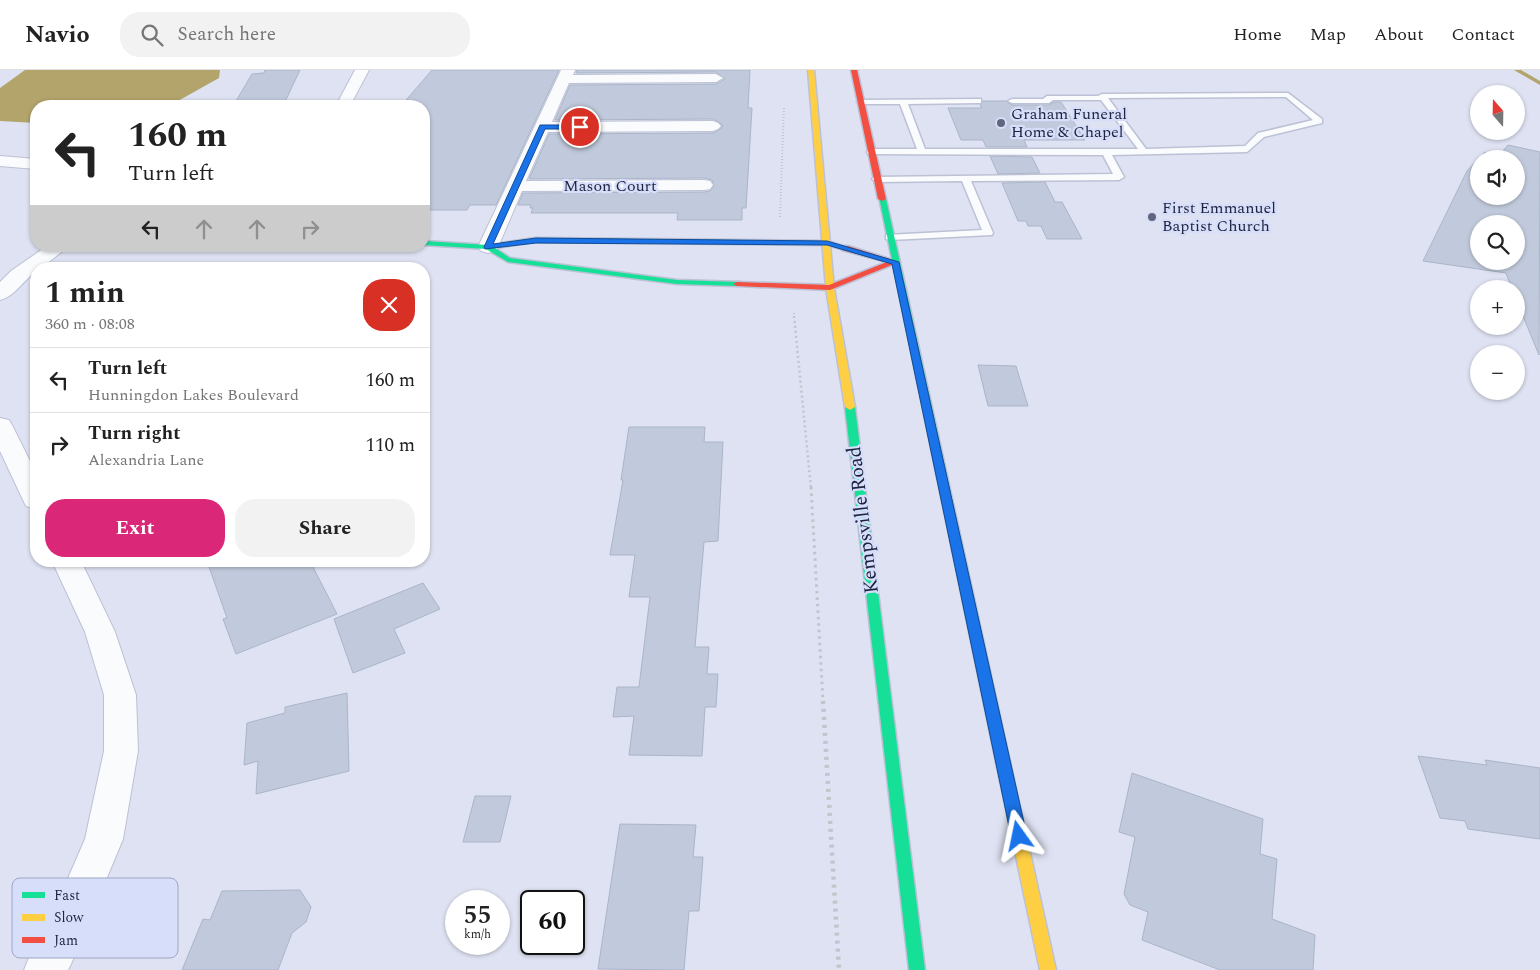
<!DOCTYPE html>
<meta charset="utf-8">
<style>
body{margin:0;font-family:Spectral,serif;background:#f2f2f2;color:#222;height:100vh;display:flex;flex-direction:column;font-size:19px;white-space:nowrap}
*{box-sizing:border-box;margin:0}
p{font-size:16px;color:#767676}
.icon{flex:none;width:28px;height:28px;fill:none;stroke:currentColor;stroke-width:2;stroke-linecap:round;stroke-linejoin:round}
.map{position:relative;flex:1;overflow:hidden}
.drawer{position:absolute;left:30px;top:192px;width:400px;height:305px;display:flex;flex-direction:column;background:#fff;border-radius:20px;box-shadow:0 1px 4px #0004}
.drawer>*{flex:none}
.hud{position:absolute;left:30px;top:30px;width:400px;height:152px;border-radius:20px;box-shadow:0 1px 4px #0004;background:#fff;color:#222;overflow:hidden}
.needle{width:32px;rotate:340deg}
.fabs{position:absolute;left:1470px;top:15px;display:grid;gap:10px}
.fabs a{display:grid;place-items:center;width:55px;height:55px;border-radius:50%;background:#fff;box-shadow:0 1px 4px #0004;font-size:25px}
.speed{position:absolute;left:445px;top:820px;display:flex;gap:10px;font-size:25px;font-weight:700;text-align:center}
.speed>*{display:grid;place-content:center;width:65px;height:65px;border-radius:50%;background:#fff;box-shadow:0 1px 4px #0004;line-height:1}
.speed small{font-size:12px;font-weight:400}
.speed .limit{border:2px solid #111;border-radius:8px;background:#fff;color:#111}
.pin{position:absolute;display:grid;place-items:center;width:42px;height:42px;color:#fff;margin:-21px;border:2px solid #fff;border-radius:50%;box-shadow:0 1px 5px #0007}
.me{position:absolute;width:55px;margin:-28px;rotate:348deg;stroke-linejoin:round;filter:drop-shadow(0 0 4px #0008)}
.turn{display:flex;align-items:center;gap:18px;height:105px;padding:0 15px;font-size:22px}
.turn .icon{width:65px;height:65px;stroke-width:2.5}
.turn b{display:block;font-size:35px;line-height:42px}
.lanes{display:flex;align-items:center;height:48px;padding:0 15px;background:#0003;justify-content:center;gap:25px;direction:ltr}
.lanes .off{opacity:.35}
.round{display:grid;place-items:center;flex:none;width:52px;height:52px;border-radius:20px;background:#f2f2f2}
.head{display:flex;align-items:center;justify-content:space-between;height:85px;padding:0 15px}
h1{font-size:30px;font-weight:700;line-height:38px}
.button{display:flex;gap:10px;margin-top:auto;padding:10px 15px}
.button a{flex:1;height:58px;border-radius:20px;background:#db2777;color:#fff;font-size:20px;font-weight:700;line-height:58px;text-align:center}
.button a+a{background:#f2f2f2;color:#222}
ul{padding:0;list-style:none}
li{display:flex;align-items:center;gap:15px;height:65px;padding:0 15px;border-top:1px solid #e0e0e0}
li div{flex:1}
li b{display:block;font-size:19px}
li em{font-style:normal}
header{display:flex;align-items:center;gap:30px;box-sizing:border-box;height:70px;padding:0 25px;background:#fff;border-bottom:1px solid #e0e0e0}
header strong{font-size:24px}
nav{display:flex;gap:28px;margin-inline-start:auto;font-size:18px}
.search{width:350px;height:45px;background:#f2f2f2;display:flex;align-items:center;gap:12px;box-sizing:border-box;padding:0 18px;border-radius:20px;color:#767676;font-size:19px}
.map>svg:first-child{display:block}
</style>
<header>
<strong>Navio</strong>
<div class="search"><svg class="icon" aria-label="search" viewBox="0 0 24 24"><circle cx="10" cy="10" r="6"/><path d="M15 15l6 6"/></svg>Search here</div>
<nav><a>Home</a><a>Map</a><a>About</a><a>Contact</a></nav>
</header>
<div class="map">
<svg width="1540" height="900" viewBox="0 0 1540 900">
<rect width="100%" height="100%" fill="#dee2f2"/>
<polygon fill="#b3a46c" points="25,0 220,0 219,8 169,36 36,36 36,53 0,51 0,18"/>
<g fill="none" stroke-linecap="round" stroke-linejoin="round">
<polygon fill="#b3a46c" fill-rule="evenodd" points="1514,0 1521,0 1540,11 1540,15"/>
</g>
<g fill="#c1cadc" stroke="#aab5c8" fill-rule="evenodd">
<polygon points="265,0 300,0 283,36 233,36 252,4 264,3"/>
<polygon points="432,0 559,0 496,135 470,135 467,140 424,140 424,36 401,36"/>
<polygon points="577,0 750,0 748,38 752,38 746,138 742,138 742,150 677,150 678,143 531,143 533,138 530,138 531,135 518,135 523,123 704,122 710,121 714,116 712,110 704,108 529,109 549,64 713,63 719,60 723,56 719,52 713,49 555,50 570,15 716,14 725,9 716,2 576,3"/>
<polygon points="983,31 1006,31 1012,35 1049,35 1054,32 1061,32 1085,70 1024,70 1027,77 986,77 983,70 961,70 948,38 982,38 980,35"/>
<path d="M1508,75L1540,82L1539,285L1516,229V219H1512L1506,203L1423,191L1467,101L1485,82L1498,87ZM1479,89H1516V126H1479ZM1479,154H1516V191H1479Z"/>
<polygon points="990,86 1032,87 1040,103 998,104"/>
<polygon points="1045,112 1055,132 1062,132 1082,169 1047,169 1041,156 1028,156 1026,151 1018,151 1002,113"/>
<polygon points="978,295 1016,296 1028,336 988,336"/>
<polygon points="629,357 705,357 704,372 723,372 718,471 704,472 695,577 709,577 707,604 718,604 716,637 705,637 702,686 629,685 634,646 613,647 617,617 639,617 650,527 629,527 635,485 610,485 623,410 621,410"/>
<polygon points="207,491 310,491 337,544 236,584 223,549 227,548"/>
<polygon points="423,513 440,539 394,559 405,583 353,603 334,549"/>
<polygon points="347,623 349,701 256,724 258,691 244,695 247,653 285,643 285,637"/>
<polygon points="1418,686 1487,695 1485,690 1540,698 1540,769 1468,759 1465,751 1440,748"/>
<polygon points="1132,703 1263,749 1260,784 1277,789 1272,849 1315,865 1313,900 1220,900 1142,870 1148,842 1130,835 1124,824 1135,767 1119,762"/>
<polygon points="475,726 511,726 500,772 463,772"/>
<polygon points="620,754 696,755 693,787 703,787 699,841 689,841 684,900 598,899"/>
<polygon points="300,820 311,837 306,852 292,863 278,900 182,900 203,849 210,850 222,821"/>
</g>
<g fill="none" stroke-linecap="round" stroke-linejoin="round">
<defs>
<path id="lane" d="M1288,23L1322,49V53L1264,67L1247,82L1112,85L1124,107L1119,110L971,111L993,163L992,165L890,170L886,169V165L982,160L962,111L877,112L872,109L874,107L1113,104L1103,85L868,84L867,82L871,79H917L900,34H861L857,32L861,30L981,29V33H978L908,34L925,79H1138L1101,30H1053L1049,33H1012L1008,31L1012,29H1043L1047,26H1098L1102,24ZM1286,27L1313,50L1258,63L1245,76L1146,79L1108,28Z"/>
<g id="street">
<polygon points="355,0 369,0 352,32 349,36 333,36 339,30"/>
<polygon points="561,0 575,0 573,5 716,4 723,8 716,12 569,13 552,52 713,51 718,53 721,56 718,59 713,61 548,62 526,111 704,110 710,111 713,115 710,119 704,120 522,121 498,177 495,181 488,183 481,181 478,177"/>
<polygon points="0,86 36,89 36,99 0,96"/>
<path d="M47,176H69L40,199H36V201C24,210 14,227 0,230V212L11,201Z"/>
<polygon points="0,348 9,350 12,355 36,403 36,439 26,436 23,430 0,381"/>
<polygon points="52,491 81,491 115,562 136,625 138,681 123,769 71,894 68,900 24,900 30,885 43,866 85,769 104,681 104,625 85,562"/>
</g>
<g id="fast">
<polygon points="879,127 886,129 1010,692 1008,696 1003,698 998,696 996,692"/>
<polygon points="535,168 827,171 849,178 845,180 827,175 535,172 495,178 510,188 677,210 740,212 741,214 737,216 677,214 508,192 486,179 424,175 424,171 488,175"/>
<polygon points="850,334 855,337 925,900 909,900 845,337"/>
</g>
<g id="slow">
<polygon points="808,0 814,0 834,218 855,337 850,340 845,337 826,218"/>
<polygon points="1003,686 1008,688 1010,692 1056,900 1040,900 996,692 998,688"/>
</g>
<g id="jam">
<polygon points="851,0 857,0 886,129 882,131 878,129"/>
<polygon points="842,176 848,176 899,192 830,220 737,216 733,214 737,212 829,215 887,192 842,180"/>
</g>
</defs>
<use href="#lane" stroke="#bcc1d5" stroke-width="3"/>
<use href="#street" stroke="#bcc1d5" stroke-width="2"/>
<use href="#fast" stroke="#bcc1d5" stroke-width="3"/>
<use href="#slow" stroke="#bcc1d5" stroke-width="3"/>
<use href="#jam" stroke="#bcc1d5" stroke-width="3"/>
<g stroke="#c1c4cb" stroke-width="2" stroke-dasharray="1 2" stroke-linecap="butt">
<polyline points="780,147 784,36"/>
<polyline points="794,243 794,247"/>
</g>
<polyline stroke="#c1c4cb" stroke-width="2.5" stroke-dasharray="2 3" stroke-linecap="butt" points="794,246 811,418"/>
<polyline stroke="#c1c4cb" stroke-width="3" stroke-dasharray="2.5 4" stroke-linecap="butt" points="811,417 823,632"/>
<polyline stroke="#c1c4cb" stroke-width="4.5" stroke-dasharray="3 5" stroke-linecap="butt" points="823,631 839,900"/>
<use href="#lane" fill="#fafbfd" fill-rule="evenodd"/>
<use href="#street" fill="#fafbfd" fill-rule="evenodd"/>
<use href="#fast" fill="#16e098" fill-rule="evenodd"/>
<use href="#slow" fill="#ffcf43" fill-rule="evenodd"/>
<use href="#jam" fill="#f24e42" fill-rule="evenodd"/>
</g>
<polygon fill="#1a73e8" stroke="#114b97" points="540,55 580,55 583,57 580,59 545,59 493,174 536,168 827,171 899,192 1027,766 1024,771 1019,773 1013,771 1011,766 892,194 827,175 536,173 485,179 484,177"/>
<g fill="#61667e" stroke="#d6defa" stroke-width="2">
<circle cx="1001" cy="53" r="5"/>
<circle cx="1152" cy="147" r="5"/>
</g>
<g text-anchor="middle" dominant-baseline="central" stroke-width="4.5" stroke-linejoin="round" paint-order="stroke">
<g font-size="16" fill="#1e243f" stroke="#d6defa" text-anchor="start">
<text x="1011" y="44">Graham Funeral<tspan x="1011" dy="18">Home &amp; Chapel</tspan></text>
<text x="1162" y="138">First Emmanuel<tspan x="1162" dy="18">Baptist Church</tspan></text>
</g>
<g font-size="16" fill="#1e243f" stroke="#d6defa">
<text x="610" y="116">Mason Court</text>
</g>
<g font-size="20" fill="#1e243f" stroke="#d6defa">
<text transform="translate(863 450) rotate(-97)">Kempsville Road</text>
</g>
</g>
<rect x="12" y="808" width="166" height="80" rx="8" fill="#d6defa" stroke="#9fa6c2" stroke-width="1"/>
<rect x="22" y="822" width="23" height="6" fill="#16e098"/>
<rect x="22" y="844" width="23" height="7" fill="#ffcf43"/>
<rect x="22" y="867" width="23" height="6" fill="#f24e42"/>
<g font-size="14" fill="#1e243f">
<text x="54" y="830">Fast</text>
<text x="54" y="852">Slow</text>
<text x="54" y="875">Jam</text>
</g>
</svg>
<div class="fabs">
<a><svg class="needle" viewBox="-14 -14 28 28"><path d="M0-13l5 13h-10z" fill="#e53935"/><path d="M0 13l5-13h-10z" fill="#767676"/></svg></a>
<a><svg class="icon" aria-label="sound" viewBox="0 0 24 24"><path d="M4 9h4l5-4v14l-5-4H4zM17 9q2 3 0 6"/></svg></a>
<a><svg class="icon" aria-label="search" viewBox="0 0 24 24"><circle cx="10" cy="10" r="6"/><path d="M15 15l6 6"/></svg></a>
<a>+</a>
<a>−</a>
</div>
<div class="speed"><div>55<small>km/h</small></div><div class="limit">60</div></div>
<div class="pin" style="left:580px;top:57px;background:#d93025"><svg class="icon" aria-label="arrive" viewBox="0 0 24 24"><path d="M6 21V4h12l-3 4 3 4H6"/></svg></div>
<svg class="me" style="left:1019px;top:766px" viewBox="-20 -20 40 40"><path d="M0-17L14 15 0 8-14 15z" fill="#1a73e8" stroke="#fff" stroke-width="4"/></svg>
<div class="hud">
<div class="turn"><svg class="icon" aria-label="left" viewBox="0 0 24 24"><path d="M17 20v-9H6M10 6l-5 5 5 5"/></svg><div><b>160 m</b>Turn left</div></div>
<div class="lanes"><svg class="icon" aria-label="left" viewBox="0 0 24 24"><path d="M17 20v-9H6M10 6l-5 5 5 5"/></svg><svg class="icon off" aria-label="ahead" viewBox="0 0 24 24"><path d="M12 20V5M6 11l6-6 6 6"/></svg><svg class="icon off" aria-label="ahead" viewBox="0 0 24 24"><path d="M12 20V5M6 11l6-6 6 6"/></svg><svg class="icon off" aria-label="right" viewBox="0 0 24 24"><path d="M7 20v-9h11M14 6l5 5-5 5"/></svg></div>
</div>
<section class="drawer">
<div class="head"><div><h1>1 min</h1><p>360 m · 08:08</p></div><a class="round" style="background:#d93025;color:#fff"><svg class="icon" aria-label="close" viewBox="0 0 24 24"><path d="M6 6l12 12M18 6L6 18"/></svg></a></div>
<ul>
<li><svg class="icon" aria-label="left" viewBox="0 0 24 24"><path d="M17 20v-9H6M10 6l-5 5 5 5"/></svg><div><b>Turn left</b><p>Hunningdon Lakes Boulevard</p></div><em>160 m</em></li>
<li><svg class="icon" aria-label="right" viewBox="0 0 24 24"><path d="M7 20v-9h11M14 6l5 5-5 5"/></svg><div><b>Turn right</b><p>Alexandria Lane</p></div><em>110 m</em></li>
</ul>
<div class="button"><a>Exit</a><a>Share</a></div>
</section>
</div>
